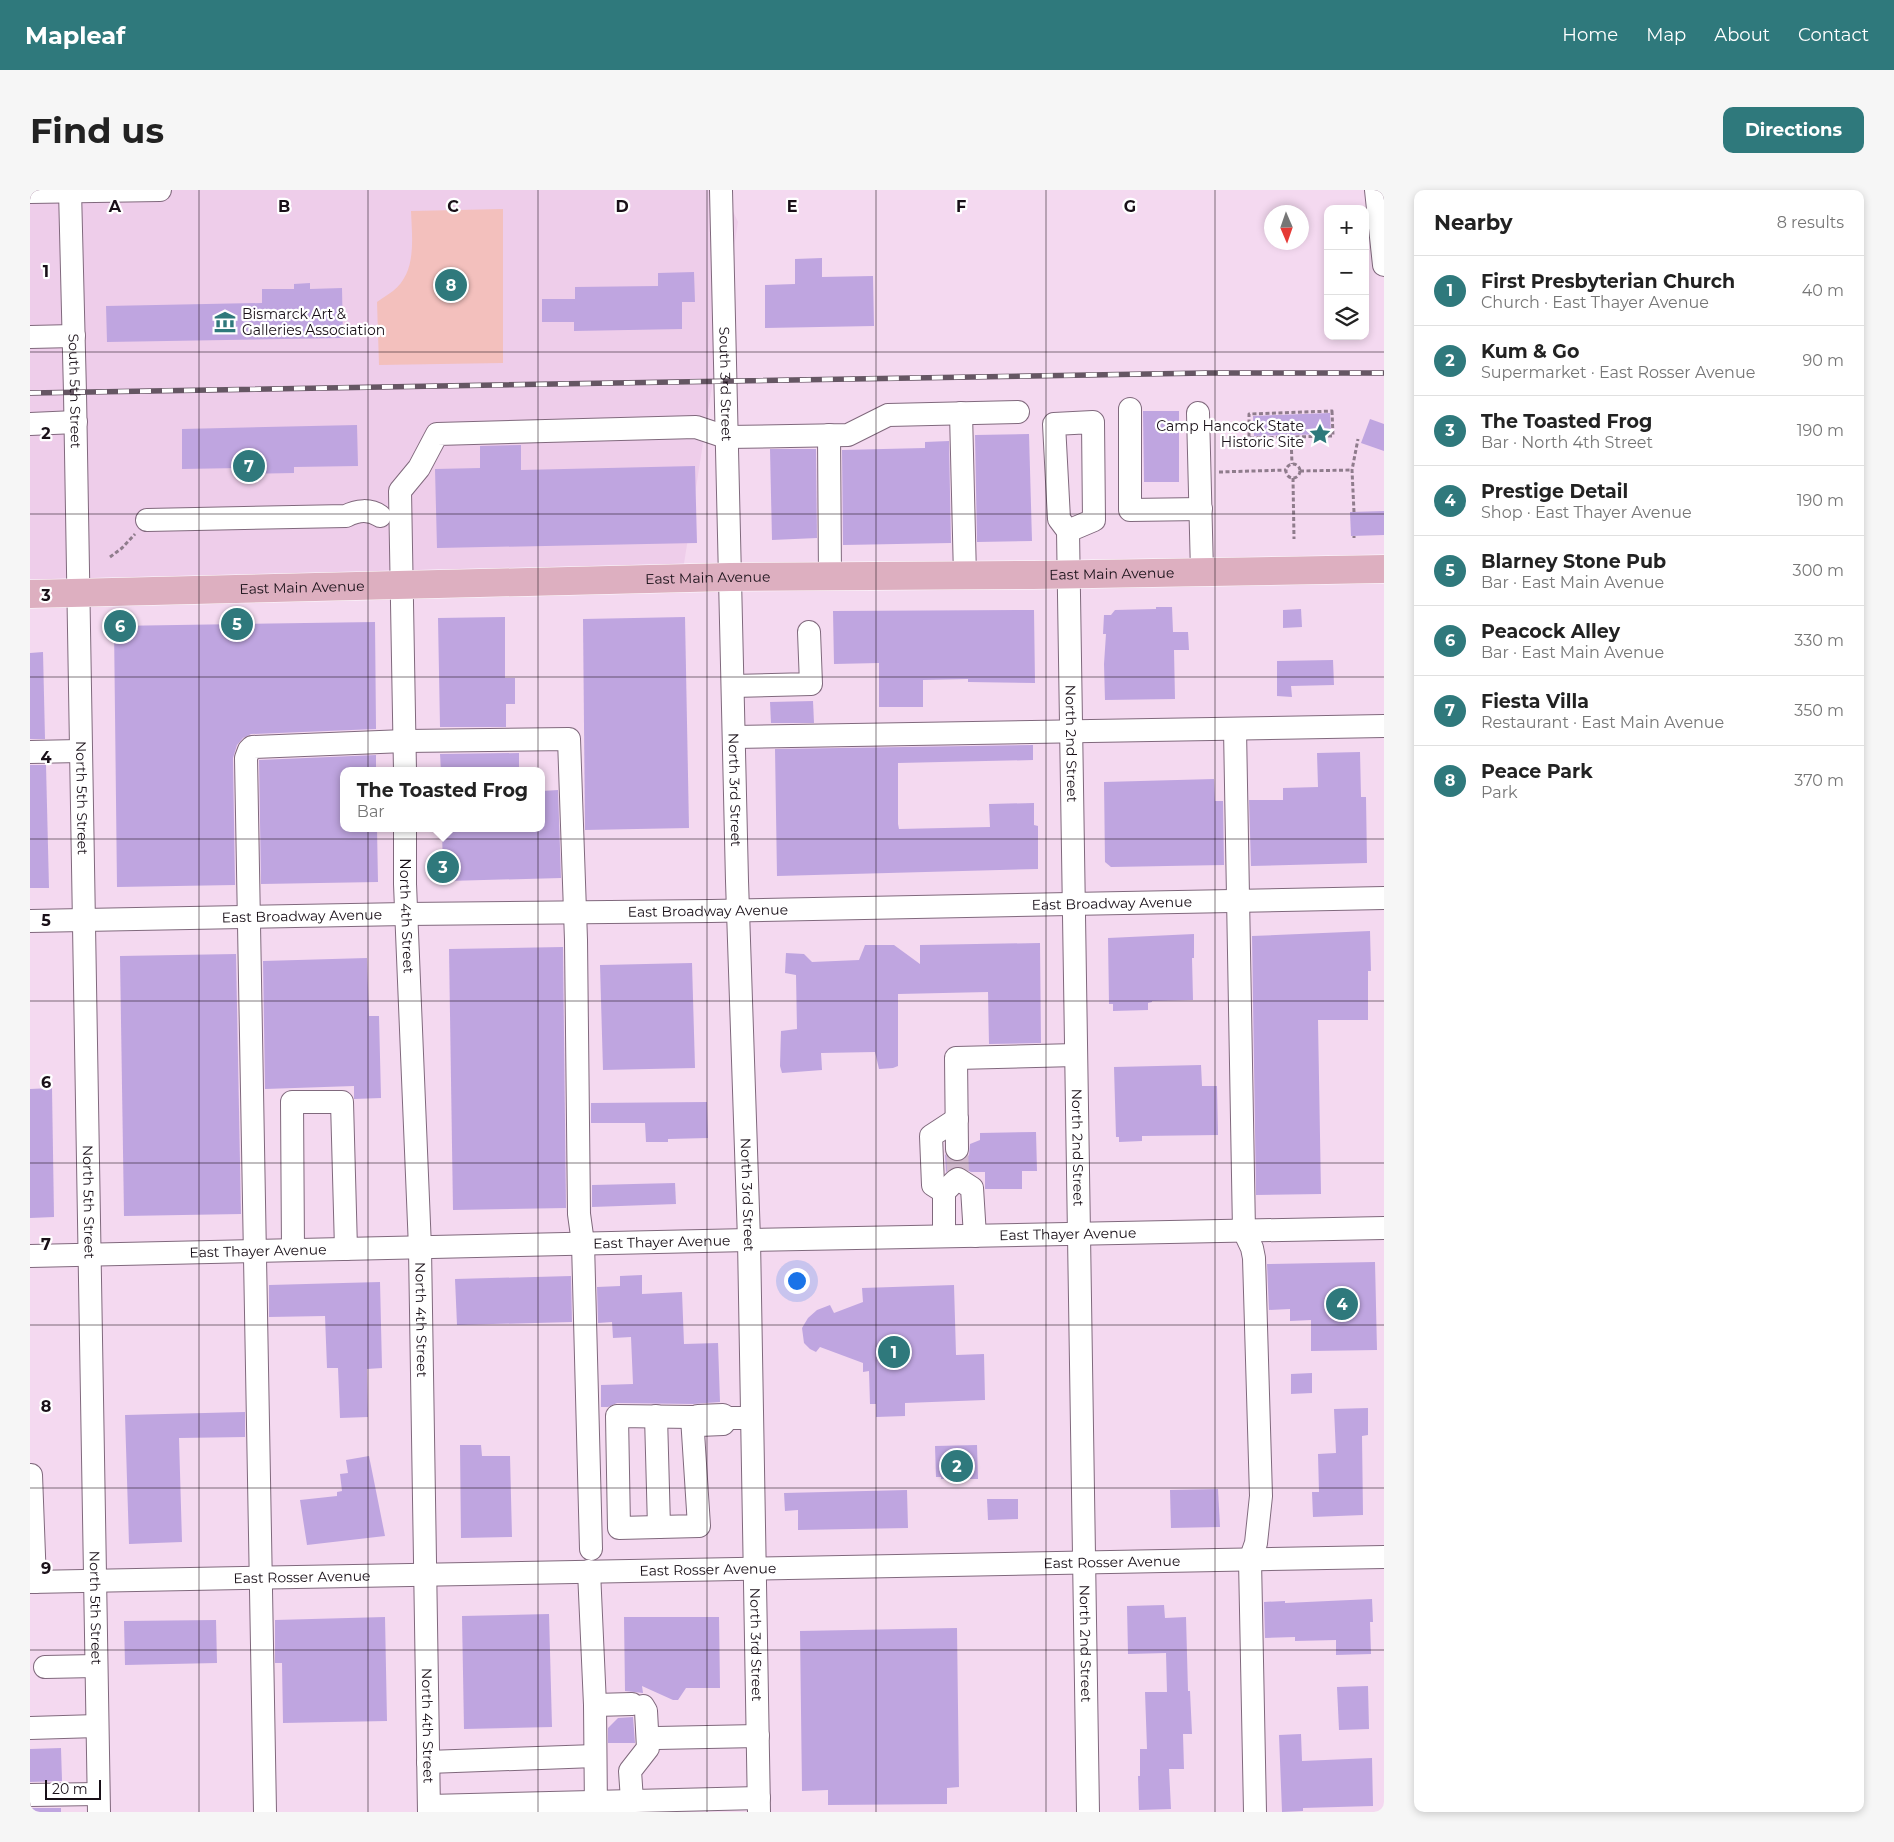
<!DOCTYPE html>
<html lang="en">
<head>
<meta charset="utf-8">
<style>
  body { margin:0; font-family:Montserrat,sans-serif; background:#f6f6f6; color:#222 }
  .controls { position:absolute; right:15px; top:15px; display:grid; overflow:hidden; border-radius:10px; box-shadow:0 2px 8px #0003 }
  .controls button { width:45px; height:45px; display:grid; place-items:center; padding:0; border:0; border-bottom:1px solid #e0e0e0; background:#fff; color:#222; font:25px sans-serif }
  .compass { position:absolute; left:1234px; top:15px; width:45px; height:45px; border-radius:50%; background:#fff; box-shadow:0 2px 8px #0003; rotate:178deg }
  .scale { position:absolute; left:15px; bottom:12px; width:56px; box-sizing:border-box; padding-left:5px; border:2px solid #191018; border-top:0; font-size:14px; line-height:18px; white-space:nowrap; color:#191018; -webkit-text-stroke:4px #fff; paint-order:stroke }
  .you { position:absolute; left:766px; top:1090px; width:18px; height:18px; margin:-12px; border:4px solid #fff; border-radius:50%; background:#1a73e8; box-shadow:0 0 0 8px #1a73e833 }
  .badge { display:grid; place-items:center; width:32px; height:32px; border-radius:50%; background:#2f797c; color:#fff; font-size:16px; font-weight:700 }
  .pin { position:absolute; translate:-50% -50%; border:2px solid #fff; box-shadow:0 1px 5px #0006 }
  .popup { position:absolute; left:310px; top:577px; width:205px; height:65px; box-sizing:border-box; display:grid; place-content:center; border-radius:10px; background:#fff; filter:drop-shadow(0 1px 4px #0005); font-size:16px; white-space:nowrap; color:#767676 }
  .popup b { font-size:19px; color:#222 }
  .popup::after { content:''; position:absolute; left:50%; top:100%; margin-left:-10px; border:10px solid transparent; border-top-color:#fff }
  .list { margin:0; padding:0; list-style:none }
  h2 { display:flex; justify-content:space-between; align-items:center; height:65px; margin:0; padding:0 20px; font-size:21px }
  h2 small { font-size:16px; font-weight:400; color:#767676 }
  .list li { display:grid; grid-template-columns:32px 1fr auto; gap:15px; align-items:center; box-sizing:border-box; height:70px; padding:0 20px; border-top:1px solid #e0e0e0 }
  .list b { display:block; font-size:19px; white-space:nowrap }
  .list p { margin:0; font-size:16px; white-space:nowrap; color:#767676 }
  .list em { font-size:16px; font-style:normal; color:#767676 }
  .icon { flex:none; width:28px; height:28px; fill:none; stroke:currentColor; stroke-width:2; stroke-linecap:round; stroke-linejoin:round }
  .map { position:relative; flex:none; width:1354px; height:1622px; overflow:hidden; border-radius:10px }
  header { display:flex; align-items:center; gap:30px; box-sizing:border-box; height:70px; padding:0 25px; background:#2f797c; color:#fff }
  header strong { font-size:24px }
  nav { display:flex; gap:28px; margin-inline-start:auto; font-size:18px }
  .intro { display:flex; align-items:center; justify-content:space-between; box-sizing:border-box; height:120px; padding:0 30px }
  h1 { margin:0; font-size:35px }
  .button { padding:12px 22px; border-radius:10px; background:#2f797c; color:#fff; font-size:18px; font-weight:700 }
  main { display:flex; gap:30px; padding:0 30px }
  aside { flex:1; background:#fff; border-radius:10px; box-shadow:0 2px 8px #0003 }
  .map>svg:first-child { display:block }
</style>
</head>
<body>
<header>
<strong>Mapleaf</strong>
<nav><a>Home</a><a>Map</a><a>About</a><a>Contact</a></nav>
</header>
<div class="intro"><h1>Find us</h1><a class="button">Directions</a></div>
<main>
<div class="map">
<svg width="1354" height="1622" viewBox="0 0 1354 1622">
  <rect width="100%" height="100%" fill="#f4d9f0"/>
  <polygon fill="#eecdea" points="0,0 693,0 708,32 650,399 0,418"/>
  <path fill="#f3c0bd" d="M 473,19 L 473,173 L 349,175 L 347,112 C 352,108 358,105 363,101 C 387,82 382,49 381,21 Z"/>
  <g fill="#bfa5e0">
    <polygon points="792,68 792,87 843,86 844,136 735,138 735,95 765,94 765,69"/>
    <polygon points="664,82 665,112 652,112 652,139 544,141 544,132 512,132 512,109 545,109 545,97 628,96 628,83"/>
    <polygon points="280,93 280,99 312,98 313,148 77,152 76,116 232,113 232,99 264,99 264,94"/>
    <polygon points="1113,221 1149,221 1149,292 1114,292"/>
    <polygon points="1300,223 1301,244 1224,246 1223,226"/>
    <polygon points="1340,229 1354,234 1354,261 1331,253"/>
    <polygon points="327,235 328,276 264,277 264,283 210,284 209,278 152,279 152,239"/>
    <polygon points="999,244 1002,351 947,352 945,245"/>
    <polygon points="919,251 921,353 813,355 812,260 895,258 895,252"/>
    <polygon points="491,255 491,280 665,276 667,353 407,358 405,279 450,278 450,256"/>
    <polygon points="740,259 786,259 787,348 742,350"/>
    <polygon points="1354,321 1354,345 1321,346 1320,322"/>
    <polygon points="1126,417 1142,417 1143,442 1158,442 1159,460 1144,460 1145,509 1075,510 1074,474 1076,444 1073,444 1074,425 1081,425 1085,420 1126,419"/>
    <polygon points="1271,419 1272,437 1253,438 1253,420"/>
    <polygon points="1004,420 1005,493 938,492 938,489 893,490 893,517 849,517 849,473 804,474 803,421"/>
    <polygon points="475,427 475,488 485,488 485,514 476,514 476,537 410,537 408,428"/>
    <polygon points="655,427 659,638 555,640 553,429"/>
    <polygon points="345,432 346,539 221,544 213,548 207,555 203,568 205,695 87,697 84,436"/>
    <polygon points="13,462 15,549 0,549 0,463"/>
    <polygon points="1303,470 1304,495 1261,496 1262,507 1247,506 1247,471"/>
    <polygon points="783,511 784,533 741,533 740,512"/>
    <polygon points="1003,555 1003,570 868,573 868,634 869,639 960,637 959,614 1004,613 1004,635 1008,636 1008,679 747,686 745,559"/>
    <polygon points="1330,562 1331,607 1336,607 1337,673 1221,676 1219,610 1253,610 1253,598 1288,597 1287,563"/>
    <polygon points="489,563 489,581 411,581 410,564"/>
    <polygon points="346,565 346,581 314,581 314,638 347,638 348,692 231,694 229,570"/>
    <polygon points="0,575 16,575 19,698 0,698"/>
    <polygon points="1184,589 1185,611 1193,611 1194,675 1081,677 1075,672 1074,592"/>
    <polygon points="528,600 531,688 418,691 413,686 412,638 512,638 512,601"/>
    <polygon points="1340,741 1341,781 1338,781 1338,830 1288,830 1291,1004 1226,1005 1222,746"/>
    <polygon points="1164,744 1164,768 1162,768 1163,810 1122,811 1122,812 1118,813 1118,820 1083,821 1083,814 1079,814 1078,748"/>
    <polygon points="1010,753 1011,853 959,854 958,802 868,804 868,876 863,878 849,879 845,862 791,863 792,880 752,883 750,876 751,841 767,839 766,785 755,783 756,763 774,764 782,772 829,770 835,755 864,755 890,774 890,755"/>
    <polygon points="533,757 536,1018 423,1020 419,759"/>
    <polygon points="206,764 211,1024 94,1026 90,766"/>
    <polygon points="337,768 339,826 349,826 351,908 324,909 324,896 235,899 233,771"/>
    <polygon points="662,773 665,878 573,880 570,775"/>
    <polygon points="1171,875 1172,896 1187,896 1188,945 1112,946 1112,951 1089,952 1089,947 1086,947 1084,877"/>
    <polygon points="22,898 24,1027 0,1028 0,899"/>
    <polygon points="677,912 678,948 638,949 638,952 616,952 615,933 561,933 561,913"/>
    <polygon points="1006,942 1007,981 992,981 992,999 955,999 955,982 941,982 928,976 916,982 915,964 921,971 927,972 933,970 939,965 940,954 950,950 950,943"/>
    <polygon points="645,993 646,1014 562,1017 562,995"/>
    <polygon points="1345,1072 1347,1160 1281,1161 1281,1130 1260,1131 1260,1119 1239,1120 1237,1074"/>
    <polygon points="612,1085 612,1104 652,1102 654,1154 688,1153 690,1212 663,1214 587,1213 578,1217 571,1217 571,1195 603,1194 601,1147 583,1148 582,1132 568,1133 567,1097 590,1096 590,1086"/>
    <polygon points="541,1086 542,1132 427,1135 425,1089"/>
    <polygon points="350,1092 352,1178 337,1179 338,1227 310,1228 308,1178 297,1178 295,1126 239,1127 239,1095"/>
    <polygon points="924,1095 926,1165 954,1164 955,1210 875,1213 875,1226 846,1227 846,1214 840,1214 839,1181 833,1182 833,1173 790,1157 786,1162 780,1159 774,1153 772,1138 778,1128 787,1120 800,1115 804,1123 833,1112 832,1098"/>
    <polygon points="1282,1183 1282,1203 1261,1204 1261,1184"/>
    <polygon points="1338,1218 1338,1245 1332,1246 1333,1325 1283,1327 1282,1302 1289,1302 1288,1264 1306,1263 1304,1219"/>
    <polygon points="215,1222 215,1247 149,1248 152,1352 99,1354 95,1225"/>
    <polygon points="430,1255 451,1255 452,1266 480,1266 482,1347 431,1348"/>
    <polygon points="947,1255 948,1289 911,1289 911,1287 906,1287 905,1256"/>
    <polygon points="339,1266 355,1346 277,1355 270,1310 307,1306 307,1302 312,1301 310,1284 318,1283 316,1270"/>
    <polygon points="1188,1299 1190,1337 1141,1338 1140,1300"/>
    <polygon points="877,1300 878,1338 768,1340 768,1320 755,1321 754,1303"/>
    <polygon points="957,1309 988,1309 988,1329 958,1330"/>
    <polygon points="1342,1409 1343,1432 1340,1432 1341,1464 1306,1465 1306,1450 1265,1451 1265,1447 1235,1448 1234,1412 1255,1411 1255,1413"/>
    <polygon points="1134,1415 1135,1428 1156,1427 1158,1501 1160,1501 1162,1544 1153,1544 1154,1579 1139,1579 1141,1619 1109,1620 1108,1586 1110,1586 1110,1559 1117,1559 1115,1502 1137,1502 1136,1463 1098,1464 1097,1416"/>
    <polygon points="519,1424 522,1537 434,1539 432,1426"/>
    <polygon points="355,1427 357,1531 253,1533 252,1473 245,1473 245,1430"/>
    <polygon points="594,1427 689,1427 690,1498 656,1498 648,1510 643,1510 612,1496 613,1503 595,1501"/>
    <polygon points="186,1430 187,1473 95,1475 94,1431"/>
    <polygon points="927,1438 929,1597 917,1598 917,1614 798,1615 798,1600 772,1601 770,1441"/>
    <polygon points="1338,1496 1339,1539 1309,1540 1307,1497"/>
    <polygon points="603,1527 605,1553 578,1553 578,1538 588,1528"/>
    <polygon points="1271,1544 1272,1571 1342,1568 1343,1616 1273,1618 1273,1621 1252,1622 1249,1545"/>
    <polygon points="31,1558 32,1591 0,1592 0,1559"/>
    <rect x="0" y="1618" width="31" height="4"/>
  </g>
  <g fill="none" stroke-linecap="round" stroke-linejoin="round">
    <polyline stroke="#d3bbd0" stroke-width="22" stroke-dasharray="22 11" stroke-linecap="butt" points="927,959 928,982"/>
    <g stroke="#80697d" stroke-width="24">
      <g id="minor">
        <path id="s1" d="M 40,0 L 45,203 L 69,1622"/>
        <path id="s2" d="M 691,0 L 707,691 L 719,1050 L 729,1622"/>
        <polyline points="1346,0 1354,75"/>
        <polyline points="0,2 130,0"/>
        <polyline points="0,147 44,146"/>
        <polyline points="1100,219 1100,320 1171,319"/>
        <polyline points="931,223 935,386"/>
        <polyline points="1168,223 1172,382"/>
        <polyline points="0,234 46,232"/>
        <polyline points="799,245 800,387"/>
        <path d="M 117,330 L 316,326 C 327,320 340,319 350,326"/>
        <path id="s3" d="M 1038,341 L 1064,330 L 1063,232 L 1024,234 L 1029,329 L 1038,341 L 1058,1622"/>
        <polyline points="703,496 781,494 779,442"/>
        <polyline points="1205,539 1214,1041 1222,1058 1224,1068 1231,1306 1226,1353 1220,1370 1225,1622"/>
        <polyline points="704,547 1354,536"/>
        <polyline points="0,562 50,561"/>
        <polyline points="375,581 370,301 389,278 407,244 666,237 696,247 818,245 858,225 988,222"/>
        <path id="s4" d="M 375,638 L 375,694 L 390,1058 L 399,1622"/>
        <path id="s5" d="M 0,731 L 376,724 L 681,721 L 1354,708"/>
        <polyline points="927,959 926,868 1046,865"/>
        <polyline points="928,989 942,998 945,1046"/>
        <polyline points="914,1002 903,995 901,946 927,929"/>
        <polyline points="914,1046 914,1002 925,991"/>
        <polyline points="263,1060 262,912 312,912 316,1059"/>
        <path id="s6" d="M 0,1066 L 719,1050 L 1354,1038"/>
        <polyline points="626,1226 629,1337 669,1336 662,1227"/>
        <polyline points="698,1228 693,1234 669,1235 666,1231 668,1226 693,1225 698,1228 721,1228"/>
        <polyline points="1,1285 5,1392"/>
        <polyline points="629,1337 589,1338 587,1226 662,1227 666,1231"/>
        <polyline points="559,1381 565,1515 566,1622"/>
        <path id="s7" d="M 0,1392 L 1354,1367"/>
        <polyline points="15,1477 66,1476"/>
        <polyline points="565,1515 602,1514"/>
        <polyline points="0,1538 67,1536"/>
        <polyline points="627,1548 728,1546"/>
        <polyline points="398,1572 565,1566"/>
        <polyline points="0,1605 68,1604"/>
        <polyline points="602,1610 600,1581 618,1558 616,1521 613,1516"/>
        <polyline points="399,1616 729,1608"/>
        <polyline points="235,1622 216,568 219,560 222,557 375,551 539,549 546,750 549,1024 553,1053 561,1359"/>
      </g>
    </g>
    <g stroke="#fff" stroke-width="29">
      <g id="major">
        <path id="s8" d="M 0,404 L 700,387 L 1003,385 L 1354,379"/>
      </g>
    </g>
    <g stroke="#8f7c8c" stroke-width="3" stroke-dasharray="4 2.5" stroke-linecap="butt">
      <polygon points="1302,221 1303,246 1219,248 1219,224"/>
      <polyline points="1261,247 1262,274"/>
      <circle cx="1263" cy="281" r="7"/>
      <polyline points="1270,281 1322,280"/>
      <polyline points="1189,282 1256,280"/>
      <polyline points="1263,288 1264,349"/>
      <polyline points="1324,322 1322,280 1328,249"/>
      <polyline points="1324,346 1324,348"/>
      <polyline points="80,367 92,358 105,344"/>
    </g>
    <use href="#minor" stroke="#fff" stroke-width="22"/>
    <use href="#major" stroke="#ddafc0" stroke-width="28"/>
    <g stroke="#655663" stroke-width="5.5">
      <polyline id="rail" points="0,203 1176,183 1354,183"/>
    </g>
    <use href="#rail" stroke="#fff" stroke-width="4" stroke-dasharray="11" stroke-linecap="butt"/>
  </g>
  <path fill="none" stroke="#191018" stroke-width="1" stroke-opacity="0.55" d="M 169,0 L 169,1622M 338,0 L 338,1622M 508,0 L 508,1622M 677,0 L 677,1622M 846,0 L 846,1622M 1016,0 L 1016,1622M 1185,0 L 1185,1622M 0,162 L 1354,162M 0,324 L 1354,324M 0,487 L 1354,487M 0,649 L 1354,649M 0,811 L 1354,811M 0,973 L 1354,973M 0,1135 L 1354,1135M 0,1298 L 1354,1298M 0,1460 L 1354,1460"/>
  <defs>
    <g id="museum-bare" transform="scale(1.725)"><path d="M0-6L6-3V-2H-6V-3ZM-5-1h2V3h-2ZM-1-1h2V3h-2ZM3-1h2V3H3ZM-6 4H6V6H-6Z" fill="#2f797c" stroke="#fff" stroke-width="2.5" paint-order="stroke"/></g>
    <g id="sight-bare" transform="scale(1.725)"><path d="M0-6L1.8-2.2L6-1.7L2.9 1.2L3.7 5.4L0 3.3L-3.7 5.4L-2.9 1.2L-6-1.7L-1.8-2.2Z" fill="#2f797c" stroke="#fff" stroke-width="2.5" paint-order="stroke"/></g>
  </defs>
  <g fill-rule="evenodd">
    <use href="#museum-bare" x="195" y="132"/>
    <use href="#sight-bare" x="1290" y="244"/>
  </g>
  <g text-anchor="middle" stroke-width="4.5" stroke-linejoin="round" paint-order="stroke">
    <g font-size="14" fill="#191018" stroke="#fff" text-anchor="start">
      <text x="212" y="129">Bismarck Art &amp;<tspan x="212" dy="16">Galleries Association</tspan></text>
      <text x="1274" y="241" text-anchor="end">Camp Hancock State<tspan x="1274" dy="16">Historic Site</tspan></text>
    </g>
    <g font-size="14" fill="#191018" stroke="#fff">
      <text dy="5" stroke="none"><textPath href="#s2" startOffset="194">South 3rd Street</textPath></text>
      <text dy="5" stroke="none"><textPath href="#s1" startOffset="201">South 5th Street</textPath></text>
      <text dy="5" stroke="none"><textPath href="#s8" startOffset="1082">East Main Avenue</textPath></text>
      <text dy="5" stroke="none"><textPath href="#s8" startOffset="678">East Main Avenue</textPath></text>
      <text dy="5" stroke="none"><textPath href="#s8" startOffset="272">East Main Avenue</textPath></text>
      <text dy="5" stroke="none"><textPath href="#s3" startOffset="488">North 2nd Street</textPath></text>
      <text dy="5" stroke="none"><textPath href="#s2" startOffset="600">North 3rd Street</textPath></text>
      <text dy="5" stroke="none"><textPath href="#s1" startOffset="608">North 5th Street</textPath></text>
      <text dy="5" stroke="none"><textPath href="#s5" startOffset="1082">East Broadway Avenue</textPath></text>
      <text dy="5" stroke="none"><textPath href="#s5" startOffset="678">East Broadway Avenue</textPath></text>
      <text dy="5" stroke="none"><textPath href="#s4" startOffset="88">North 4th Street</textPath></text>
      <text dy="5" stroke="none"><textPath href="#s5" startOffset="272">East Broadway Avenue</textPath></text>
      <text dy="5" stroke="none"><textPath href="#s3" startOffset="892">North 2nd Street</textPath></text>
      <text dy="5" stroke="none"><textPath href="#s2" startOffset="1005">North 3rd Street</textPath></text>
      <text dy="5" stroke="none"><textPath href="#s1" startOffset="1012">North 5th Street</textPath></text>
      <text dy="5" stroke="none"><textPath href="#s6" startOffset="1038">East Thayer Avenue</textPath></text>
      <text dy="5" stroke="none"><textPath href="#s6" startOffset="632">East Thayer Avenue</textPath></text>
      <text dy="5" stroke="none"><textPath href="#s6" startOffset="228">East Thayer Avenue</textPath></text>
      <text dy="5" stroke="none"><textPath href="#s4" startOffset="492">North 4th Street</textPath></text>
      <text dy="5" stroke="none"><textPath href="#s7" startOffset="1082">East Rosser Avenue</textPath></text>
      <text dy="5" stroke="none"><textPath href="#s7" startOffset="678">East Rosser Avenue</textPath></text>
      <text dy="5" stroke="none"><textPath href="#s7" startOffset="272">East Rosser Avenue</textPath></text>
      <text dy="5" stroke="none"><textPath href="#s1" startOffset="1418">North 5th Street</textPath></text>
      <text dy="5" stroke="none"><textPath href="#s3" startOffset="1388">North 2nd Street</textPath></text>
      <text dy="5" stroke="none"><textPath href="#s2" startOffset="1455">North 3rd Street</textPath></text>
      <text dy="5" stroke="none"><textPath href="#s4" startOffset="898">North 4th Street</textPath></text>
    </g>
  </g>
  <g font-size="16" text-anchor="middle" font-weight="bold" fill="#191018" stroke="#fff" stroke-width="4.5" stroke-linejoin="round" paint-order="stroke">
    <text x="85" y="22">A</text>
    <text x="254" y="22">B</text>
    <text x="423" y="22">C</text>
    <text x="592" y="22">D</text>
    <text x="762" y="22">E</text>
    <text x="931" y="22">F</text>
    <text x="1100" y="22">G</text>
    <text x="16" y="87">1</text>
    <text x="16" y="249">2</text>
    <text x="16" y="411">3</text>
    <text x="16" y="573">4</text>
    <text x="16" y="736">5</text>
    <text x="16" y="898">6</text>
    <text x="16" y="1060">7</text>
    <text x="16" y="1222">8</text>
    <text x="16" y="1384">9</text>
  </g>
</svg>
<div class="controls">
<button>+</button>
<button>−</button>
<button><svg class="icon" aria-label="layers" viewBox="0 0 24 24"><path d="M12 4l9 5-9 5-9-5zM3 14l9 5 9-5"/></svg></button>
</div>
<svg class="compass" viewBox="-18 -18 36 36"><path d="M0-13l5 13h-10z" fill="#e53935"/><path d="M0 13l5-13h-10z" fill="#767676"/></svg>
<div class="scale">20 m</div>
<div class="you"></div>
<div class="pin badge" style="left:864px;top:1162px">1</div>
<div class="pin badge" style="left:927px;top:1276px">2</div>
<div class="pin badge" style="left:413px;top:677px">3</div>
<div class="popup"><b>The Toasted Frog</b>Bar</div>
<div class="pin badge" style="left:1312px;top:1114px">4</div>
<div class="pin badge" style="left:207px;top:434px">5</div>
<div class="pin badge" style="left:90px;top:436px">6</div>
<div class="pin badge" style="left:219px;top:276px">7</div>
<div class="pin badge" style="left:421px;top:95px">8</div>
</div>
<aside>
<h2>Nearby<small>8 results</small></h2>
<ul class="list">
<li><span class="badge">1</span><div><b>First Presbyterian Church</b><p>Church · East Thayer Avenue</p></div><em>40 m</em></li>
<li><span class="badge">2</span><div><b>Kum &amp; Go</b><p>Supermarket · East Rosser Avenue</p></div><em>90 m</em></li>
<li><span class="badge">3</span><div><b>The Toasted Frog</b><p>Bar · North 4th Street</p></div><em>190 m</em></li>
<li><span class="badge">4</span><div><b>Prestige Detail</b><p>Shop · East Thayer Avenue</p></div><em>190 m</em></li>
<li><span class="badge">5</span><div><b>Blarney Stone Pub</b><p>Bar · East Main Avenue</p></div><em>300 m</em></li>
<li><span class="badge">6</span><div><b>Peacock Alley</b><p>Bar · East Main Avenue</p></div><em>330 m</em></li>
<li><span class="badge">7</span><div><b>Fiesta Villa</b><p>Restaurant · East Main Avenue</p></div><em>350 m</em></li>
<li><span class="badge">8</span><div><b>Peace Park</b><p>Park</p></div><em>370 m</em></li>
</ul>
</aside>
</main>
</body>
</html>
